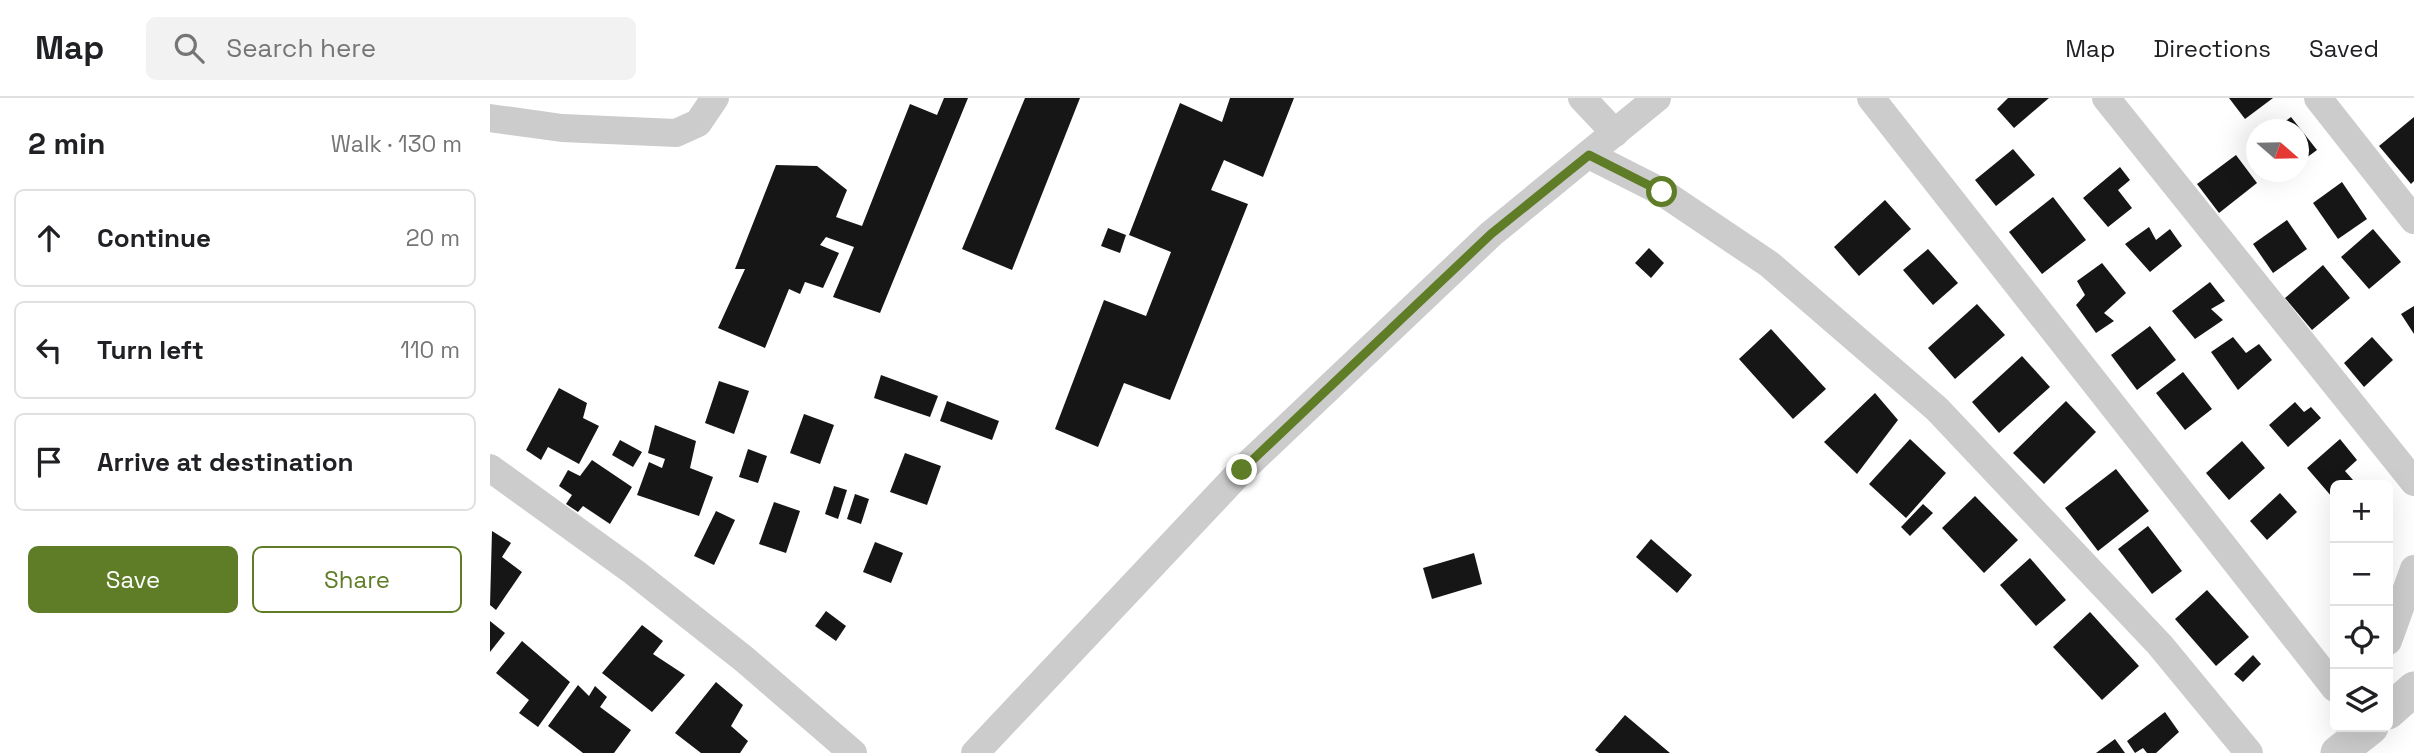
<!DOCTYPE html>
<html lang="en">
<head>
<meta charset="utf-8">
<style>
  body { margin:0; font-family:"Space Grotesk",sans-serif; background:#f2f2f2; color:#202124 }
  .controls { position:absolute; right:21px; bottom:21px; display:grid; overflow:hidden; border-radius:10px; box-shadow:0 7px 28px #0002 }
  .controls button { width:63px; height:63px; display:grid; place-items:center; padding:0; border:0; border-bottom:2px solid #e0e0e0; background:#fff; color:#202124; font:35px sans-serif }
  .compass { position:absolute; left:1756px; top:21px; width:63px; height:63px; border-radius:50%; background:#fff; box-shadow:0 7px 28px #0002; rotate:110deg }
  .stop { position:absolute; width:21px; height:21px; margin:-16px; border:5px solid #5f7d27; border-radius:50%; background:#fff }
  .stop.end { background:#5f7d27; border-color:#fff; box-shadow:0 2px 7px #0008 }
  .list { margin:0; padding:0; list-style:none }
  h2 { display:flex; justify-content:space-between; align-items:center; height:91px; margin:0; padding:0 28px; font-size:30px }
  h2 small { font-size:23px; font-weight:400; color:#757577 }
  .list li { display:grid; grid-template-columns:46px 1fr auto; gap:21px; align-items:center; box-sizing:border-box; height:98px; margin:0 14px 14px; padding:0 14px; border:2px solid #e0e0e0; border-radius:10px }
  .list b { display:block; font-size:26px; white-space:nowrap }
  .list em { font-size:23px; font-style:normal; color:#757577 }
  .actions { display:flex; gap:14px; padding:21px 28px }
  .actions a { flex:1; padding:16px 0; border:2px solid #5f7d27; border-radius:10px; text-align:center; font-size:24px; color:#5f7d27 }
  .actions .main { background:#5f7d27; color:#fff }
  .icon { flex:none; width:38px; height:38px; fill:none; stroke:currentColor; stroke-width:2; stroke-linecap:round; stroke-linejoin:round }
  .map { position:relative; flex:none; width:1924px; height:655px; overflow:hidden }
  header { display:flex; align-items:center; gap:42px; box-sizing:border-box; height:98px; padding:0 35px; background:#fff; border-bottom:2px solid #e0e0e0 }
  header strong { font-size:33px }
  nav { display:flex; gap:38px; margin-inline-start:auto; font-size:24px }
  .search { width:490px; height:63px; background:#f2f2f2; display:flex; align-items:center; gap:18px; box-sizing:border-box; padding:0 24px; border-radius:10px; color:#757577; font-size:26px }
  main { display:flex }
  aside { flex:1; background:#fff }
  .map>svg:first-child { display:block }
</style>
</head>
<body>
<header>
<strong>Map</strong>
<div class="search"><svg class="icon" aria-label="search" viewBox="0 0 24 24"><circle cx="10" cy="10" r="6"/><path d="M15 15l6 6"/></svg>Search here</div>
<nav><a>Map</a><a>Directions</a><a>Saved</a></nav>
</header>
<main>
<aside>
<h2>2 min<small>Walk · 130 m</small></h2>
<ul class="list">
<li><svg class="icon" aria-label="ahead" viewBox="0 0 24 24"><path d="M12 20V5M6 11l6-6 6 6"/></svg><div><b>Continue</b></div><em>20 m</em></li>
<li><svg class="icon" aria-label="left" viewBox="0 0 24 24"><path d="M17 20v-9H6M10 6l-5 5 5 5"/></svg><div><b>Turn left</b></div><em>110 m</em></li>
<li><svg class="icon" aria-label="arrive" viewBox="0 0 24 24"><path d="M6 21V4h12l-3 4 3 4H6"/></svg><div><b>Arrive at destination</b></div></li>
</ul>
<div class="actions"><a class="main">Save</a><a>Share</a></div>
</aside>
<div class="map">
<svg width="1924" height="655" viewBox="0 0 1924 655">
  <rect width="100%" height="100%" fill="#fff"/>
  <g fill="#161616">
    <polygon points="454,0 478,0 390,215 343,199 364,149 336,139 330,147 349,155 333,190 315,184 310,196 299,191 275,250 228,230 255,171 245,171 286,67 327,68 357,92 346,119 372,128 420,6 447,17"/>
    <polygon points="535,0 590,0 522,172 472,151"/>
    <polygon points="740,0 804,0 773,79 734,62 721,92 758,106 680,302 634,285 608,349 565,331 614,202 656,218 681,154 639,137 690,5 732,24"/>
    <polygon points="1518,0 1559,0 1524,30 1507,11"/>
    <polygon points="1739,0 1783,0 1755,21"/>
    <polygon points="1801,19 1827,52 1808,66 1808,32 1784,32"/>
    <polygon points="1924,19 1924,83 1921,86 1889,48"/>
    <polygon points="1523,51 1545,77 1506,108 1485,82"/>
    <polygon points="1746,57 1767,85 1729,115 1707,86"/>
    <polygon points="1630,69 1640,82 1628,92 1642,110 1618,129 1593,100"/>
    <polygon points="1852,84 1877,121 1848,141 1823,105"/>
    <polygon points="1563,99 1596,142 1552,176 1519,134"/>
    <polygon points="1395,102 1421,131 1369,178 1344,149"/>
    <polygon points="1797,122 1817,151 1783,175 1763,146"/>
    <polygon points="1659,129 1666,142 1680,131 1692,148 1660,174 1635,146"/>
    <polygon points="618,130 636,137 630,155 611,148"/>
    <polygon points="1883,131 1911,164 1879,191 1851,159"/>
    <polygon points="1159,150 1174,165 1161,180 1145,165"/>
    <polygon points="1438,151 1468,185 1443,207 1413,172"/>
    <polygon points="1612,165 1636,195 1614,215 1624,223 1606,235 1586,207 1595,197 1587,183"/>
    <polygon points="1833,167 1860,200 1822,232 1795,200"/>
    <polygon points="1720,184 1735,203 1721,211 1733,222 1705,241 1682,213"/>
    <polygon points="1487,206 1515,237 1465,281 1438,250"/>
    <polygon points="1924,208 1924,236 1911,216"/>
    <polygon points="1660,228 1686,262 1647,292 1621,257"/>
    <polygon points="1281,231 1336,291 1303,321 1249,261"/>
    <polygon points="1743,239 1756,255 1769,246 1782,262 1748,292 1721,254"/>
    <polygon points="1882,239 1903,262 1874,289 1854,265"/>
    <polygon points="1532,258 1560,289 1509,335 1482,304"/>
    <polygon points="1693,274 1722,311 1695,332 1666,295"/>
    <polygon points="391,277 448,298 440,319 384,300"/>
    <polygon points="229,283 259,293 244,336 215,325"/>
    <polygon points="69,290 97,305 93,320 109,328 89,366 58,349 51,362 36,352"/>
    <polygon points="1385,295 1408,322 1367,376 1334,344"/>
    <polygon points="457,303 509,323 502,342 450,323"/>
    <polygon points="1576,303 1606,334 1554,386 1523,355"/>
    <polygon points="1805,304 1814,314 1821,309 1831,320 1798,349 1779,327"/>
    <polygon points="314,316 344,327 330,366 300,355"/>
    <polygon points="165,327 206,343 200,370 223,379 209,418 147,397 159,364 172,370 175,361 158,355"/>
    <polygon points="1420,341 1456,375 1416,420 1379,386"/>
    <polygon points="1850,341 1867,362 1855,373 1863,382 1856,387 1845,387 1845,397 1842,399 1817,370"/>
    <polygon points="130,342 152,354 143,369 122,357"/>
    <polygon points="1752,343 1775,370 1739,402 1716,375"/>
    <polygon points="258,351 277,358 268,385 249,379"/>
    <polygon points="415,355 451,368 437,407 400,394"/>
    <polygon points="102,362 142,389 120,426 93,408 88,414 76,406 82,397 69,388 78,372 90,378"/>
    <polygon points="1626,371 1659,413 1608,453 1575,410"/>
    <polygon points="344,388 357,392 348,421 335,416"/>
    <polygon points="1790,395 1807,414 1777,442 1760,423"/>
    <polygon points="365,396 379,401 371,426 357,421"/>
    <polygon points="1485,398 1528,442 1494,475 1452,430"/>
    <polygon points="284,404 310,413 296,455 269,446"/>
    <polygon points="1433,406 1443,415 1420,438 1411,429"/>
    <polygon points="226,413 245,422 224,467 204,458"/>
    <polygon points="1658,428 1692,473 1662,496 1628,451"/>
    <polygon points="2,433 21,445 12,459 32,474 6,512 0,507"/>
    <polygon points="1161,441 1202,477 1187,495 1146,459"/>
    <polygon points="385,444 413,455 401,485 373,474"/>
    <polygon points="984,455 992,486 942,501 933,470"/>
    <polygon points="1540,460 1576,502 1546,528 1510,487"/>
    <polygon points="1717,492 1759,539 1726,568 1685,521"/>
    <polygon points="336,513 356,528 346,543 325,528"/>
    <polygon points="1600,514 1649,568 1612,602 1563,549"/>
    <polygon points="0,523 15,535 0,554"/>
    <polygon points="152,527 173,543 163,556 195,577 162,614 112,575"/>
    <polygon points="32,543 80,584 48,629 29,615 39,602 6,575"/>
    <polygon points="1763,557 1771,566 1753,584 1744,576"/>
    <polygon points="226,584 253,607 241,628 258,643 250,655 211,655 185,635"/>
    <polygon points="88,587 99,598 105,588 117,599 110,609 141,632 124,655 93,655 58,628"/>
    <polygon points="1675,614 1689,634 1666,655 1657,655 1653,650 1645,655 1637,643"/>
    <polygon points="1135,617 1180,655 1109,655 1105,652"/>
    <polygon points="1625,641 1635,655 1606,655"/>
  </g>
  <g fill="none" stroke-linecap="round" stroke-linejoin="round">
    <g stroke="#ccc" stroke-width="28">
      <polyline points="1092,0 1125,35"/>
      <polyline points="1381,0 1845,590"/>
      <polyline points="1616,0 1924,384"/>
      <polyline points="1828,0 1924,122"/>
      <polyline points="0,20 72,30 186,35 208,25 225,0"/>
      <polyline points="1099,57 1172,94 1279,166 1447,311 1670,547 1759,655"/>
      <polyline points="0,370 144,474 254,561 363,655"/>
      <polyline points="1898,543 1924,471"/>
      <polyline points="485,655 752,372 1001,136 1167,0"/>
    </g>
    <g stroke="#ccc" stroke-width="35">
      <polyline points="1898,614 1924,591"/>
      <polyline points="1848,655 1881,629"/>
    </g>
  </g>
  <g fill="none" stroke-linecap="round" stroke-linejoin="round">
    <polyline stroke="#5f7d27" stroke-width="9" points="752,372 1001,136 1099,57 1172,94"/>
  </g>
</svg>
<div class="controls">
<button>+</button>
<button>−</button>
<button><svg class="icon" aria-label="locate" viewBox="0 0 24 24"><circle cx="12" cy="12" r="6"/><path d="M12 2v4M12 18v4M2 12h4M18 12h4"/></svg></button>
<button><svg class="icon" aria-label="layers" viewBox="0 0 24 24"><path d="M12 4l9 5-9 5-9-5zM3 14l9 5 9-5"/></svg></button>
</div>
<svg class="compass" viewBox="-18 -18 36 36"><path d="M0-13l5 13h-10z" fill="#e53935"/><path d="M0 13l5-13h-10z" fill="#757577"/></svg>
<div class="stop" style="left:1172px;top:94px"></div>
<div class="stop end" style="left:752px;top:372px"></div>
</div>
</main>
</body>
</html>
